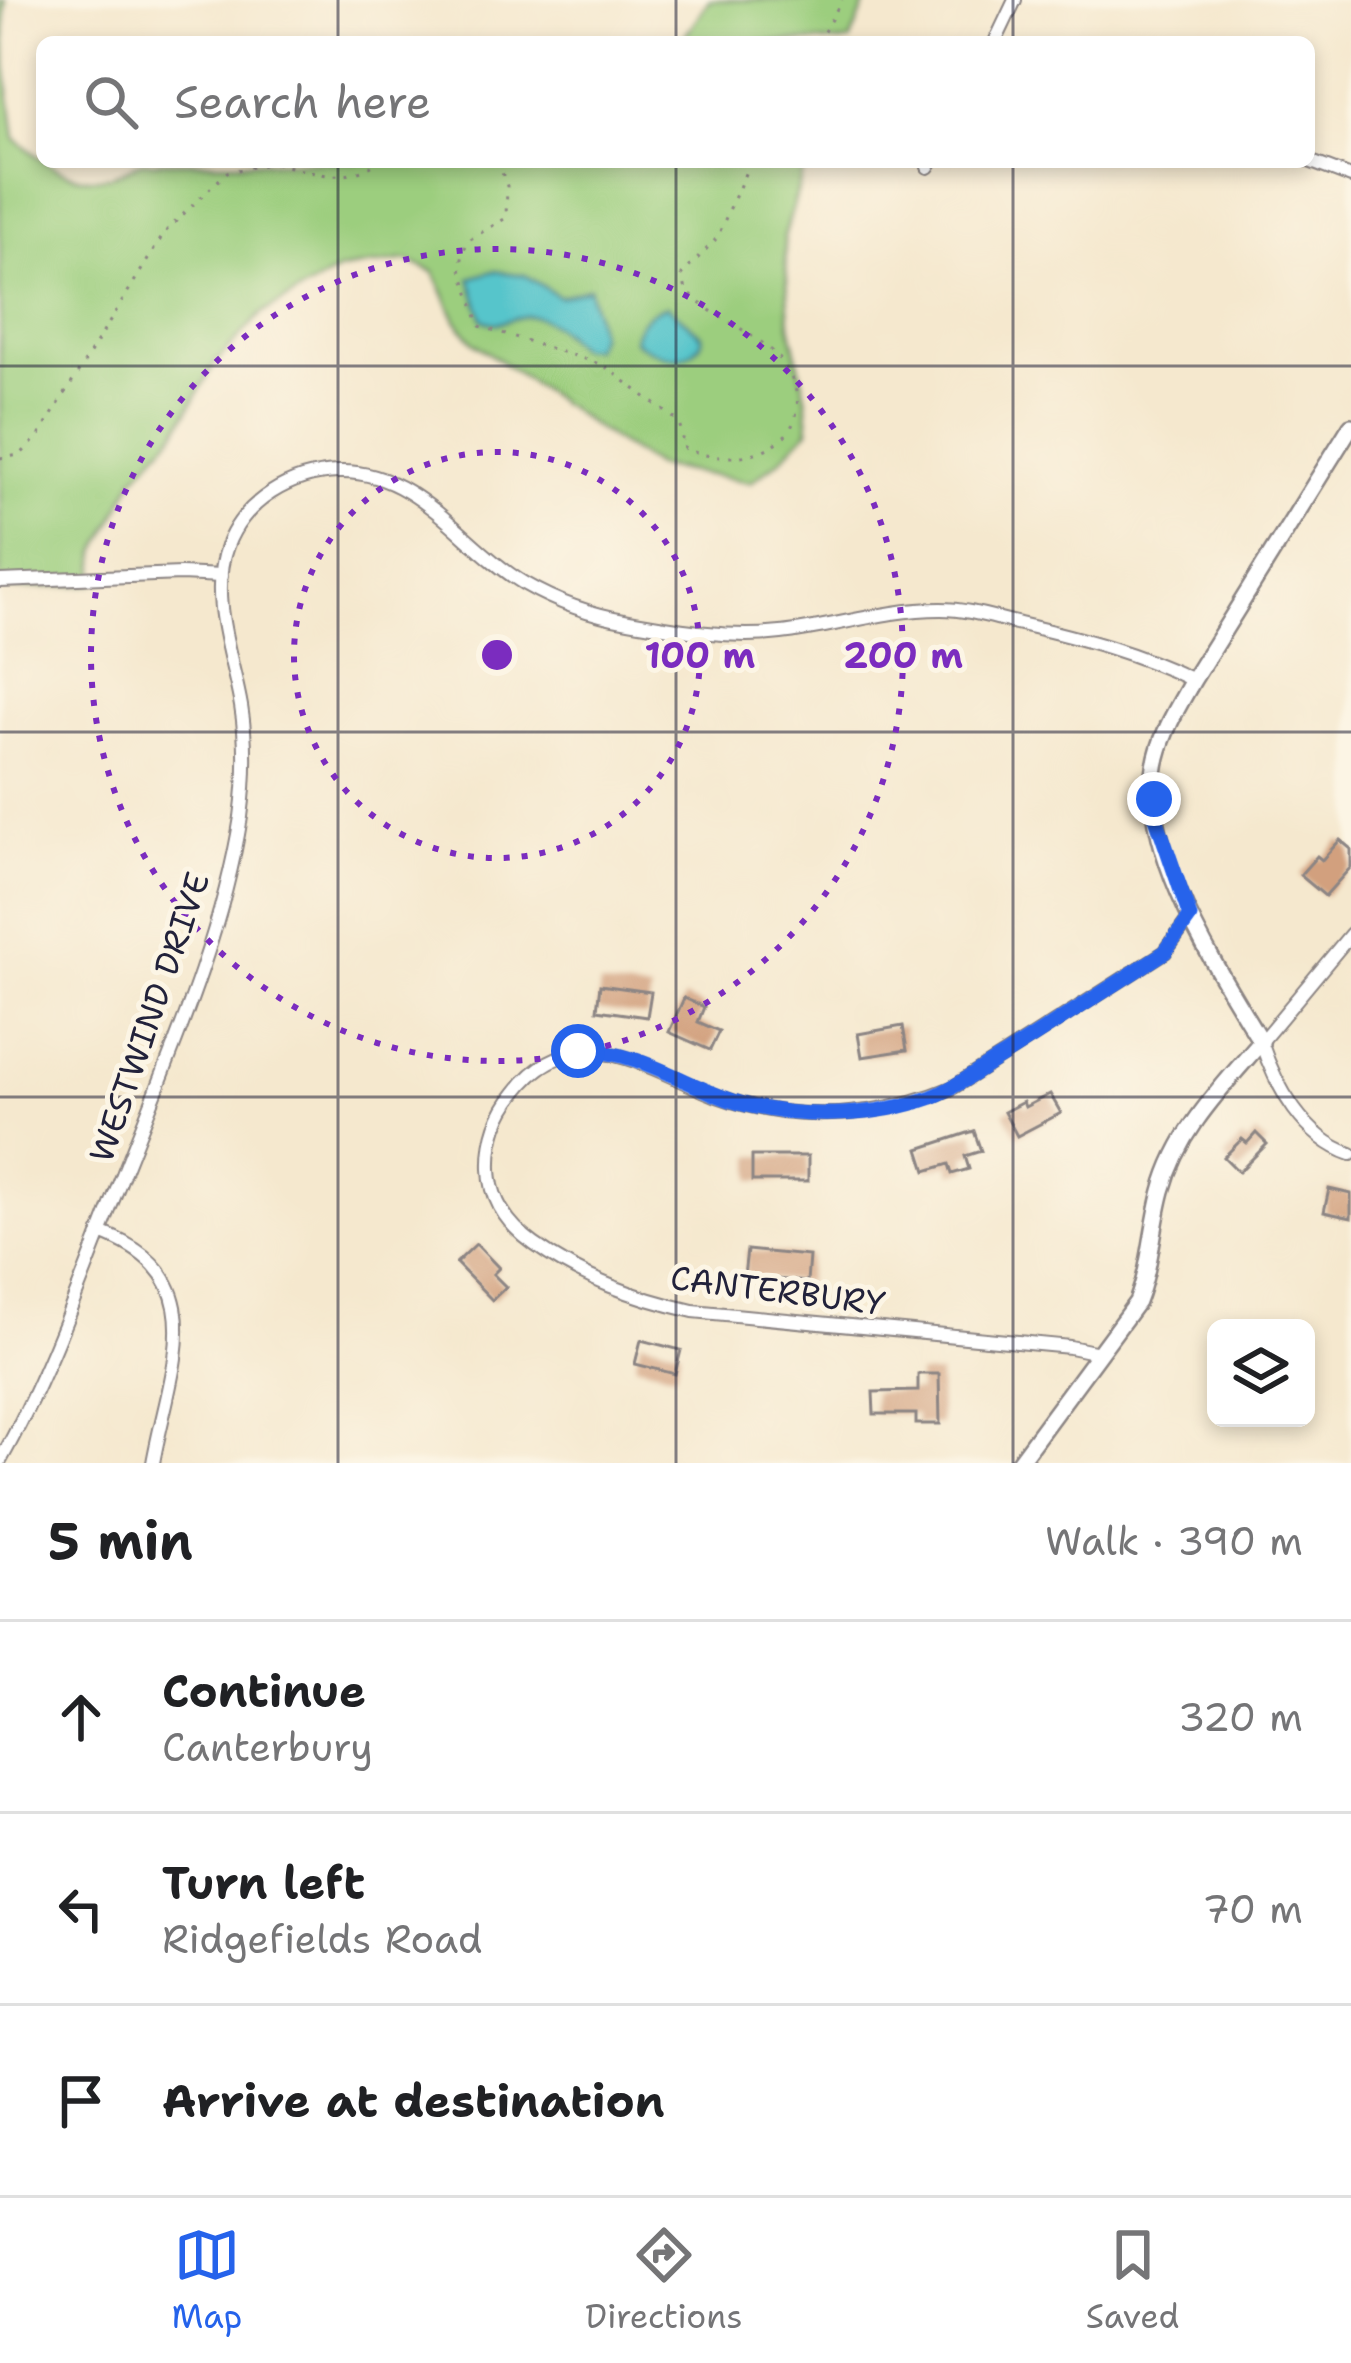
<!DOCTYPE html>
<html lang="en">
<head>
<meta charset="utf-8">
<style>
  body { margin:0; font-family:"Shantell Sans",sans-serif; background:#f2f2f2; color:#202124 }
  .controls { position:absolute; right:36px; bottom:36px; display:grid; overflow:hidden; border-radius:18px; box-shadow:0 6px 18px #0003 }
  .controls button { width:108px; height:108px; display:grid; place-items:center; padding:0; border:0; border-bottom:3px solid #e0e0e0; background:#fff; color:#202124; font:60px sans-serif }
  .stop { position:absolute; width:36px; height:36px; margin:-27px; border:9px solid #2563eb; border-radius:50%; background:#fff }
  .stop.end { background:#2563eb; border-color:#fff; box-shadow:0 3px 12px #0008 }
  .list { margin:0; padding:0; list-style:none }
  h2 { display:flex; justify-content:space-between; align-items:center; height:156px; margin:0; padding:0 48px; font-size:51px }
  h2 small { font-size:39px; font-weight:400; color:#757577 }
  .list li { display:grid; grid-template-columns:78px 1fr auto; gap:36px; align-items:center; box-sizing:border-box; height:192px; padding:0 48px; border-top:3px solid #e0e0e0 }
  .list b { display:block; font-size:45px; white-space:nowrap }
  .list p { margin:0; font-size:39px; white-space:nowrap; color:#757577 }
  .list em { font-size:39px; font-style:normal; color:#757577 }
  .icon { flex:none; width:66px; height:66px; fill:none; stroke:currentColor; stroke-width:2; stroke-linecap:round; stroke-linejoin:round }
  .map { position:relative; flex:none; width:1351px; height:1463px; overflow:hidden }
  .search { position:absolute; background:#fff; box-shadow:0 6px 18px #0003; left:36px; right:36px; top:36px; height:132px; display:flex; align-items:center; gap:30px; box-sizing:border-box; padding:0 42px; border-radius:18px; color:#757577; font-size:45px }
  .sheet { height:732px; background:#fff }
  nav { display:flex; justify-content:space-around; align-items:center; box-sizing:border-box; height:168px; border-top:3px solid #e0e0e0; background:#fff; font-size:33px; color:#757577 }
  nav a { display:grid; justify-items:center; gap:6px }
  nav .on { color:#2563eb }
  .map>svg:first-child { display:block }
</style>
</head>
<body>
<div class="map">
<svg width="1351" height="1463" viewBox="0 0 1351 1463">
  <rect width="100%" height="100%" fill="#fcf5e5"/>
  <filter id="ink" filterUnits="userSpaceOnUse"><feTurbulence type="fractalNoise" baseFrequency=".00833" numOctaves="2"/><feDisplacementMap in="SourceGraphic" scale="24" xChannelSelector="R" yChannelSelector="G"/><feConvolveMatrix kernelMatrix="1 2 1 2 8 2 1 2 1" color-interpolation-filters="sRGB"/></filter>
  <filter id="wash" filterUnits="userSpaceOnUse"><feTurbulence type="fractalNoise" baseFrequency=".004" numOctaves="4" result="noise"/><feDisplacementMap in="SourceGraphic" scale="48" xChannelSelector="R" yChannelSelector="G"/><feGaussianBlur stdDeviation="2.7" result="paint"/><feColorMatrix in="noise" values="0 0 0 0 0 0 0 0 0 0 0 0 0 0 0 0 0 1.4 0 .05"/><feComposite in="paint" operator="in"/></filter>
  <g filter="url(#wash)">
    <rect width="100%" height="100%" fill="#f5e8ce"/>
    <g fill="#9cce7e" stroke="#5f785c" stroke-width="3">
      <path d="M 0,0 L 5,0 L 6,64 L 15,138 C 56,173 90,195 140,162 L 806,162 L 784,237 L 790,325 L 806,397 L 809,429 L 780,460 L 751,482 L 656,466 L 612,439 L 473,342 L 456,320 L 434,272 L 406,260 L 340,270 L 261,314 L 215,363 L 177,430 L 135,477 L 97,552 L 94,584 L 0,590 Z"/>
      <polygon points="709,0 867,0 850,42 681,42"/>
    </g>
    <g fill="#57c5cb" stroke="#3c7483" stroke-width="3">
      <path d="M 494,271 L 525,275 L 559,297 L 589,288 L 599,334 L 593,348 L 578,347 C 563,336 550,317 530,316 C 511,315 504,329 483,320 L 470,278 Z"/>
      <path d="M 667,306 L 702,335 L 702,341 C 685,369 658,355 634,341 C 636,323 650,310 667,306 Z"/>
    </g>
    <g id="blocks">
      <g fill="#d2a07e">
        <polygon points="1340,840 1351,849 1351,867 1325,896 1300,875 1317,856 1322,860"/>
        <polygon points="600,985 651,992 647,1017 597,1010"/>
        <polygon points="684,998 704,1007 698,1022 719,1031 710,1050 669,1032"/>
        <polygon points="903,1026 907,1050 862,1057 858,1034"/>
        <polygon points="1050,1094 1061,1113 1017,1136 1004,1112 1023,1102 1025,1107"/>
        <polygon points="974,1131 981,1151 965,1156 969,1169 952,1174 949,1164 926,1171 919,1149"/>
        <polygon points="1256,1133 1267,1144 1239,1172 1224,1157 1242,1139 1247,1143"/>
        <rect x="752" y="1156" width="56" height="25"/>
        <polygon points="1329,1189 1351,1194 1351,1218 1324,1212"/>
        <polygon points="476,1244 499,1268 493,1274 506,1287 492,1300 456,1263"/>
        <polygon points="747,1250 809,1256 807,1282 744,1276"/>
        <polygon points="641,1340 681,1350 675,1374 635,1364"/>
        <polygon points="918,1374 939,1374 940,1424 916,1424 916,1414 874,1414 873,1392 918,1391"/>
      </g>
    </g>
  </g>
  <g filter="url(#ink)">
    <use href="#blocks" fill-opacity="0" stroke="#8c8584" stroke-width="3"/>
    <g fill="none" stroke-linecap="round" stroke-linejoin="round">
      <g stroke="#8c8584" stroke-width="16">
        <g id="minor">
          <polyline points="995,42 1015,0"/>
          <polyline points="1309,161 1351,177"/>
          <polyline points="928,167 931,162"/>
          <polyline points="0,581 181,574 221,576"/>
          <path d="M 1351,934 L 1261,1042 C 1276,1087 1304,1138 1351,1154"/>
          <path d="M 100,1232 C 218,1276 170,1367 153,1463"/>
          <path d="M 1099,1353 L 1070,1347 L 693,1311 C 636,1298 582,1279 534,1244 C 509,1226 491,1201 490,1169 C 489,1140 497,1115 515,1093 C 576,1012 650,1071 720,1097 C 739,1104 762,1109 782,1112 C 839,1119 899,1110 952,1088 L 1165,952 L 1190,917"/>
          <path d="M 0,1461 C 49,1374 83,1275 120,1182 C 166,1064 221,943 241,817 C 246,780 247,742 241,706 C 232,654 208,597 227,546 C 244,501 291,473 339,472 C 419,470 462,547 525,584 C 558,603 593,615 629,621 C 679,630 730,639 781,633 C 834,627 886,609 941,609 C 968,609 994,618 1020,624 C 1081,638 1137,653 1193,680"/>
        </g>
      </g>
      <g stroke="#8c8584" stroke-width="20">
        <path id="tertiary" d="M 1018,1463 L 1137,1302 C 1151,1266 1152,1228 1162,1191 C 1178,1131 1221,1088 1261,1042 C 1217,969 1135,844 1157,757 C 1164,729 1179,705 1193,680 L 1351,426"/>
      </g>
      <g stroke="#8c8584" stroke-width="3" stroke-dasharray="3 9" stroke-linecap="butt">
        <polyline points="818,42 842,0"/>
        <path d="M 498,162 L 507,186 L 506,218 L 467,241 L 460,266 L 480,326 L 603,365 L 678,421 L 683,435 L 680,446 C 739,477 831,441 785,366 C 766,336 721,322 695,299 L 686,290 L 682,275 L 717,238 L 750,162"/>
        <path d="M 276,163 C 309,172 347,186 377,162"/>
        <polyline points="0,458 20,455 39,436 165,232 227,172 274,163"/>
      </g>
      <use href="#minor" stroke="#fff" stroke-width="12"/>
      <use href="#tertiary" stroke="#fff" stroke-width="15"/>
    </g>
  </g>
  <g fill="none" stroke-linecap="round" stroke-linejoin="round" filter="url(#ink)">
    <path stroke="#2563eb" stroke-width="15" d="M 578,1051 C 641,1048 692,1092 751,1106 C 808,1119 877,1117 932,1097 C 957,1087 979,1070 1003,1056 C 1057,1022 1111,987 1165,952 L 1190,917 L 1156,818 L 1154,799"/>
  </g>
  <path fill="none" stroke="#22223b" stroke-width="3" stroke-opacity="0.55" d="M 338,0 L 338,42M 676,0 L 676,42M 1013,0 L 1013,42M 338,162 L 338,1463M 676,162 L 676,1463M 1013,162 L 1013,1463M 0,366 L 1351,366M 0,732 L 1351,732M 0,1097 L 1351,1097"/>
  <g fill="none" stroke="#7b2cbf" stroke-width="6" stroke-dasharray="6 12">
    <circle cx="497" cy="655" r="203"/>
    <circle cx="497" cy="655" r="406"/>
  </g>
  <g text-anchor="middle" stroke-width="10" stroke-linejoin="round" paint-order="stroke">
    <g font-size="33" fill="#22223b" stroke="#fcf5e5">
      <text transform="translate(149 1017) rotate(-71)" y="12">WESTWIND DRIVE</text>
      <text transform="translate(778 1290) rotate(7)" y="12">CANTERBURY</text>
    </g>
  </g>
  <circle cx="497" cy="655" r="18" fill="#7b2cbf" stroke="#fcf5e5" stroke-width="6"/>
  <g font-size="36" text-anchor="middle" font-weight="bold" fill="#7b2cbf" stroke="#fcf5e5" stroke-width="10" stroke-linejoin="round" paint-order="stroke">
    <text x="700" y="668">100 m</text>
    <text x="903" y="668">200 m</text>
  </g>
</svg>
<div class="controls">
<button><svg class="icon" aria-label="layers" viewBox="0 0 24 24"><path d="M12 4l9 5-9 5-9-5zM3 14l9 5 9-5"/></svg></button>
</div>
<div class="stop" style="left:578px;top:1051px"></div>
<div class="stop end" style="left:1154px;top:799px"></div>
<div class="search"><svg class="icon" aria-label="search" viewBox="0 0 24 24"><circle cx="10" cy="10" r="6"/><path d="M15 15l6 6"/></svg>Search here</div>
</div>
<section class="sheet">
<h2>5 min<small>Walk · 390 m</small></h2>
<ul class="list">
<li><svg class="icon" aria-label="ahead" viewBox="0 0 24 24"><path d="M12 20V5M6 11l6-6 6 6"/></svg><div><b>Continue</b><p>Canterbury</p></div><em>320 m</em></li>
<li><svg class="icon" aria-label="left" viewBox="0 0 24 24"><path d="M17 20v-9H6M10 6l-5 5 5 5"/></svg><div><b>Turn left</b><p>Ridgefields Road</p></div><em>70 m</em></li>
<li><svg class="icon" aria-label="arrive" viewBox="0 0 24 24"><path d="M6 21V4h12l-3 4 3 4H6"/></svg><div><b>Arrive at destination</b></div></li>
</ul>
</section>
<nav>
<a class="on"><svg class="icon" aria-label="map" viewBox="0 0 24 24"><path d="M3 6l6-2 6 2 6-2v14l-6 2-6-2-6 2zM9 4v14M15 6v14"/></svg>Map</a>
<a><svg class="icon" aria-label="directions" viewBox="0 0 24 24"><path d="M12 3l9 9-9 9-9-9zM9 14v-3h6M13 9l2 2-2 2"/></svg>Directions</a>
<a><svg class="icon" aria-label="saved" viewBox="0 0 24 24"><path d="M7 4h10v16l-5-4-5 4z"/></svg>Saved</a>
</nav>
</body>
</html>
